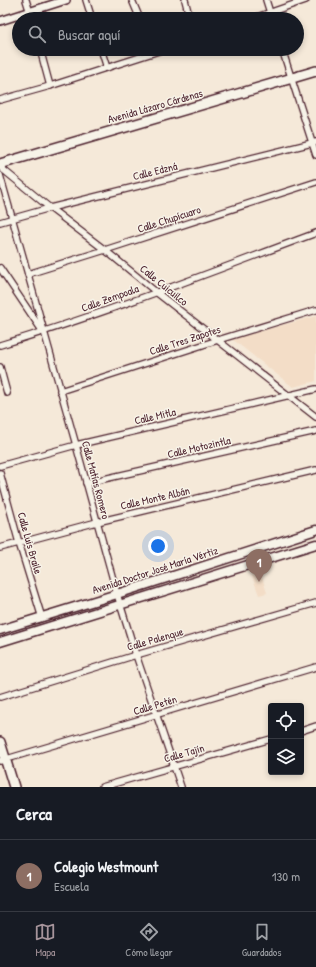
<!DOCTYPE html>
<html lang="es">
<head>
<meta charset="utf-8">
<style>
  body { margin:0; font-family:"Patrick Hand",sans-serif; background:#20242c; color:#f1f3f6 }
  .controls { position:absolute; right:12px; bottom:12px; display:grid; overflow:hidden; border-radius:4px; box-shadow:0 2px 6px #0003 }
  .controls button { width:36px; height:36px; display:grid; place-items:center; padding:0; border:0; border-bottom:1px solid #363941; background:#171b24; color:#f1f3f6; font:20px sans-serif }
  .you { position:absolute; left:158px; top:546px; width:14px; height:14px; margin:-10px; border:3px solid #fff; border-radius:50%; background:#1a73e8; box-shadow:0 0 0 6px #1a73e833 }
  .badge { display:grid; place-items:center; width:26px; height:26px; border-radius:50%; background:#a6949b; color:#fff; font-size:13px; font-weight:700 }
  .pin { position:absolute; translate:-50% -33px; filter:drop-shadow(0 1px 2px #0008) }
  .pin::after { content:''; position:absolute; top:21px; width:14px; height:12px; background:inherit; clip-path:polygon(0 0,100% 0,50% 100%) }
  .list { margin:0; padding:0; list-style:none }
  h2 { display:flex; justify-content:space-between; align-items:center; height:52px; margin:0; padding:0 16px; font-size:17px }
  h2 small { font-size:13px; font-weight:400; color:#9ea1a6 }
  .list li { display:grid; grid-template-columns:26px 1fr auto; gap:12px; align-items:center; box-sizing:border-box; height:72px; padding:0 16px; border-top:1px solid #363941 }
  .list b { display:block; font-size:15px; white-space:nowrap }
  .list p { margin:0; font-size:13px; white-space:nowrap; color:#9ea1a6 }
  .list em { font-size:13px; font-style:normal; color:#9ea1a6 }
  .icon { flex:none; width:22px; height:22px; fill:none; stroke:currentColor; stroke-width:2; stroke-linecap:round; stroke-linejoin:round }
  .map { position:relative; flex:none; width:316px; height:787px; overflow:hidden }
  .search { position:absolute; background:#171b24; box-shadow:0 2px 6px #0003; left:12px; right:12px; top:12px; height:44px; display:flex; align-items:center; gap:10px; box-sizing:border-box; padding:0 14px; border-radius:22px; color:#9ea1a6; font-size:15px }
  .sheet { height:124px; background:#171b24 }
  nav { display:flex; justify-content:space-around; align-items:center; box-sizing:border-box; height:56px; border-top:1px solid #363941; background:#171b24; font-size:11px; color:#9ea1a6 }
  nav a { display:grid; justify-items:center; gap:2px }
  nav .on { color:#a6949b }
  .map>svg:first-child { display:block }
</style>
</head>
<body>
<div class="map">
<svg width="316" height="787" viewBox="0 0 316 787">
  <rect width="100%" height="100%" fill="#f5e9d9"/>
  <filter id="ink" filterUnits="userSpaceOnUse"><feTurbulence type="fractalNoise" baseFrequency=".025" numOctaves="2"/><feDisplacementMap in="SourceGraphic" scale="8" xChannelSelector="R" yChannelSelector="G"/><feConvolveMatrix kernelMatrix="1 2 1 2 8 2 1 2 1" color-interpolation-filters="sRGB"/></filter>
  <g filter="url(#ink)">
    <g fill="#f3ddc7">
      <polygon points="316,316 316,381 293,387 232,339"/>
      <polygon points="259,568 267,593 259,595 250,571"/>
    </g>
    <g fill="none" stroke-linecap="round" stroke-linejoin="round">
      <g stroke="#4a1f2b" stroke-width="8">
        <g id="minor">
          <polyline points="26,0 32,19"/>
          <polyline points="86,0 92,19"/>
          <polyline points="132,0 140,19"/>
          <polyline points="185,0 190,19"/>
          <polyline points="266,0 272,19"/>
          <polyline points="251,19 306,0"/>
          <polyline points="40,49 50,86"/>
          <polyline points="101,49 107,68"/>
          <polyline points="282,49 316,155"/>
          <polyline points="0,100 50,86 165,49"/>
          <polyline points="0,167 50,208 105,250 156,292 316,417"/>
          <polyline points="0,175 76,445 117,594 136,655 181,787"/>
          <polyline points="0,222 50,208 316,142"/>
          <polyline points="0,268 41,329"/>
          <polyline points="28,274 105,250 316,182"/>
          <path d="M 0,345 C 107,313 211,272 316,233"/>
          <polyline points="0,367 7,393"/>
          <polyline points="60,391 218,340 316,310"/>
          <polyline points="0,466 76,445 316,389"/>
          <polyline points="0,473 19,543 42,618"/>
          <polyline points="86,483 316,431"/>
          <polyline points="0,548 97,522 316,470"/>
          <polyline points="0,697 136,655 316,603"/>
          <polyline points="301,731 316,726"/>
          <polyline points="0,761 316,667"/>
          <polyline points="102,787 271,739"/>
        </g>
      </g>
      <g stroke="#4a1f2b" stroke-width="10">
        <polyline id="tertiary" points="0,21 66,0"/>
      </g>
      <g stroke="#4a1f2b" stroke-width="11">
        <g id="secondary">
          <polyline points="0,630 117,594 316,530"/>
          <polyline points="0,642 316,544"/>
        </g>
      </g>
      <g stroke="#4a1f2b" stroke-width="12">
        <g id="primary">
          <polyline points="0,164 316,71"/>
          <polyline points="0,742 14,787"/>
        </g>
      </g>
      <use href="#minor" stroke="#f7f3e8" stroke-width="5.5"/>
      <use href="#tertiary" stroke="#f7f3e8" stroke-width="7"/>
      <use href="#secondary" stroke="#f7f3e8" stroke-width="8"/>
      <use href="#primary" stroke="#f7f3e8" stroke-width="9"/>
    </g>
  </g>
  <g text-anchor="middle" stroke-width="3" stroke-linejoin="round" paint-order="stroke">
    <g font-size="11" fill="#4a1f2b" stroke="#f7f3e8">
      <text transform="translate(155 106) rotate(-16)" y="4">Avenida Lázaro Cárdenas</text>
      <text transform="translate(155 171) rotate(-14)" y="4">Calle Edzná</text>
      <text transform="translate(169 219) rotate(-18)" y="4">Calle Chupícuaro</text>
      <text transform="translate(164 285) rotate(39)" y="4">Calle Cuicuilco</text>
      <text transform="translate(110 298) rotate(-20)" y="4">Calle Zempoala</text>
      <text transform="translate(185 340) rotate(-18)" y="4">Calle Tres Zapotes</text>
      <text transform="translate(155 416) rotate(-13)" y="4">Calle Mitla</text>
      <text transform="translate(199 447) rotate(-13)" y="4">Calle Motozintla</text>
      <text transform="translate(96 480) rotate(75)" y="4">Calle Matías Romero</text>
      <text transform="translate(155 498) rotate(-13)" y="4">Calle Monte Albán</text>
      <text transform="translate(30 543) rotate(74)" y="4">Calle Luis Braile</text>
      <text transform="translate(155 570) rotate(-18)" y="4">Avenida Doctor José María Vértiz</text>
      <text transform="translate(155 639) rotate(-16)" y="4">Calle Palenque</text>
      <text transform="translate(155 705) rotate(-17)" y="4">Calle Petén</text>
      <text transform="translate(184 753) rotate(-16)" y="4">Calle Tajín</text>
    </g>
  </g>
</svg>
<div class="controls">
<button><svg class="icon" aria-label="locate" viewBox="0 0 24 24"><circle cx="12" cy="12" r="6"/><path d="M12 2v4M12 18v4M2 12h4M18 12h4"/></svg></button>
<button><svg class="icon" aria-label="layers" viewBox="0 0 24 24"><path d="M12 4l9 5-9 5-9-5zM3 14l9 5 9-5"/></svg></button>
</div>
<div class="you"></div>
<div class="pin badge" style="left:259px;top:582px;background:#8d6e63">1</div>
<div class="search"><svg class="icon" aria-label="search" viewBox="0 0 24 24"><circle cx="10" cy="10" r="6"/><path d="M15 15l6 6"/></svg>Buscar aquí</div>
</div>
<section class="sheet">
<h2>Cerca<small></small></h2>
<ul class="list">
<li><span class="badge" style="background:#8d6e63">1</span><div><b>Colegio Westmount</b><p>Escuela</p></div><em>130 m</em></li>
</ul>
</section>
<nav>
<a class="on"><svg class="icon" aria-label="map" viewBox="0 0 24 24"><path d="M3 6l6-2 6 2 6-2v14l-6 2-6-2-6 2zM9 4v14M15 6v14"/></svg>Mapa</a>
<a><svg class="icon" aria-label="directions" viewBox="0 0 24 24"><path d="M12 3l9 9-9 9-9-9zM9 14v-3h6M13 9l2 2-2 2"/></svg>Cómo llegar</a>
<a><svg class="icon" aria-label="saved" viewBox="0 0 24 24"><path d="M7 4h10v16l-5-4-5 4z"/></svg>Guardados</a>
</nav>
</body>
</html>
